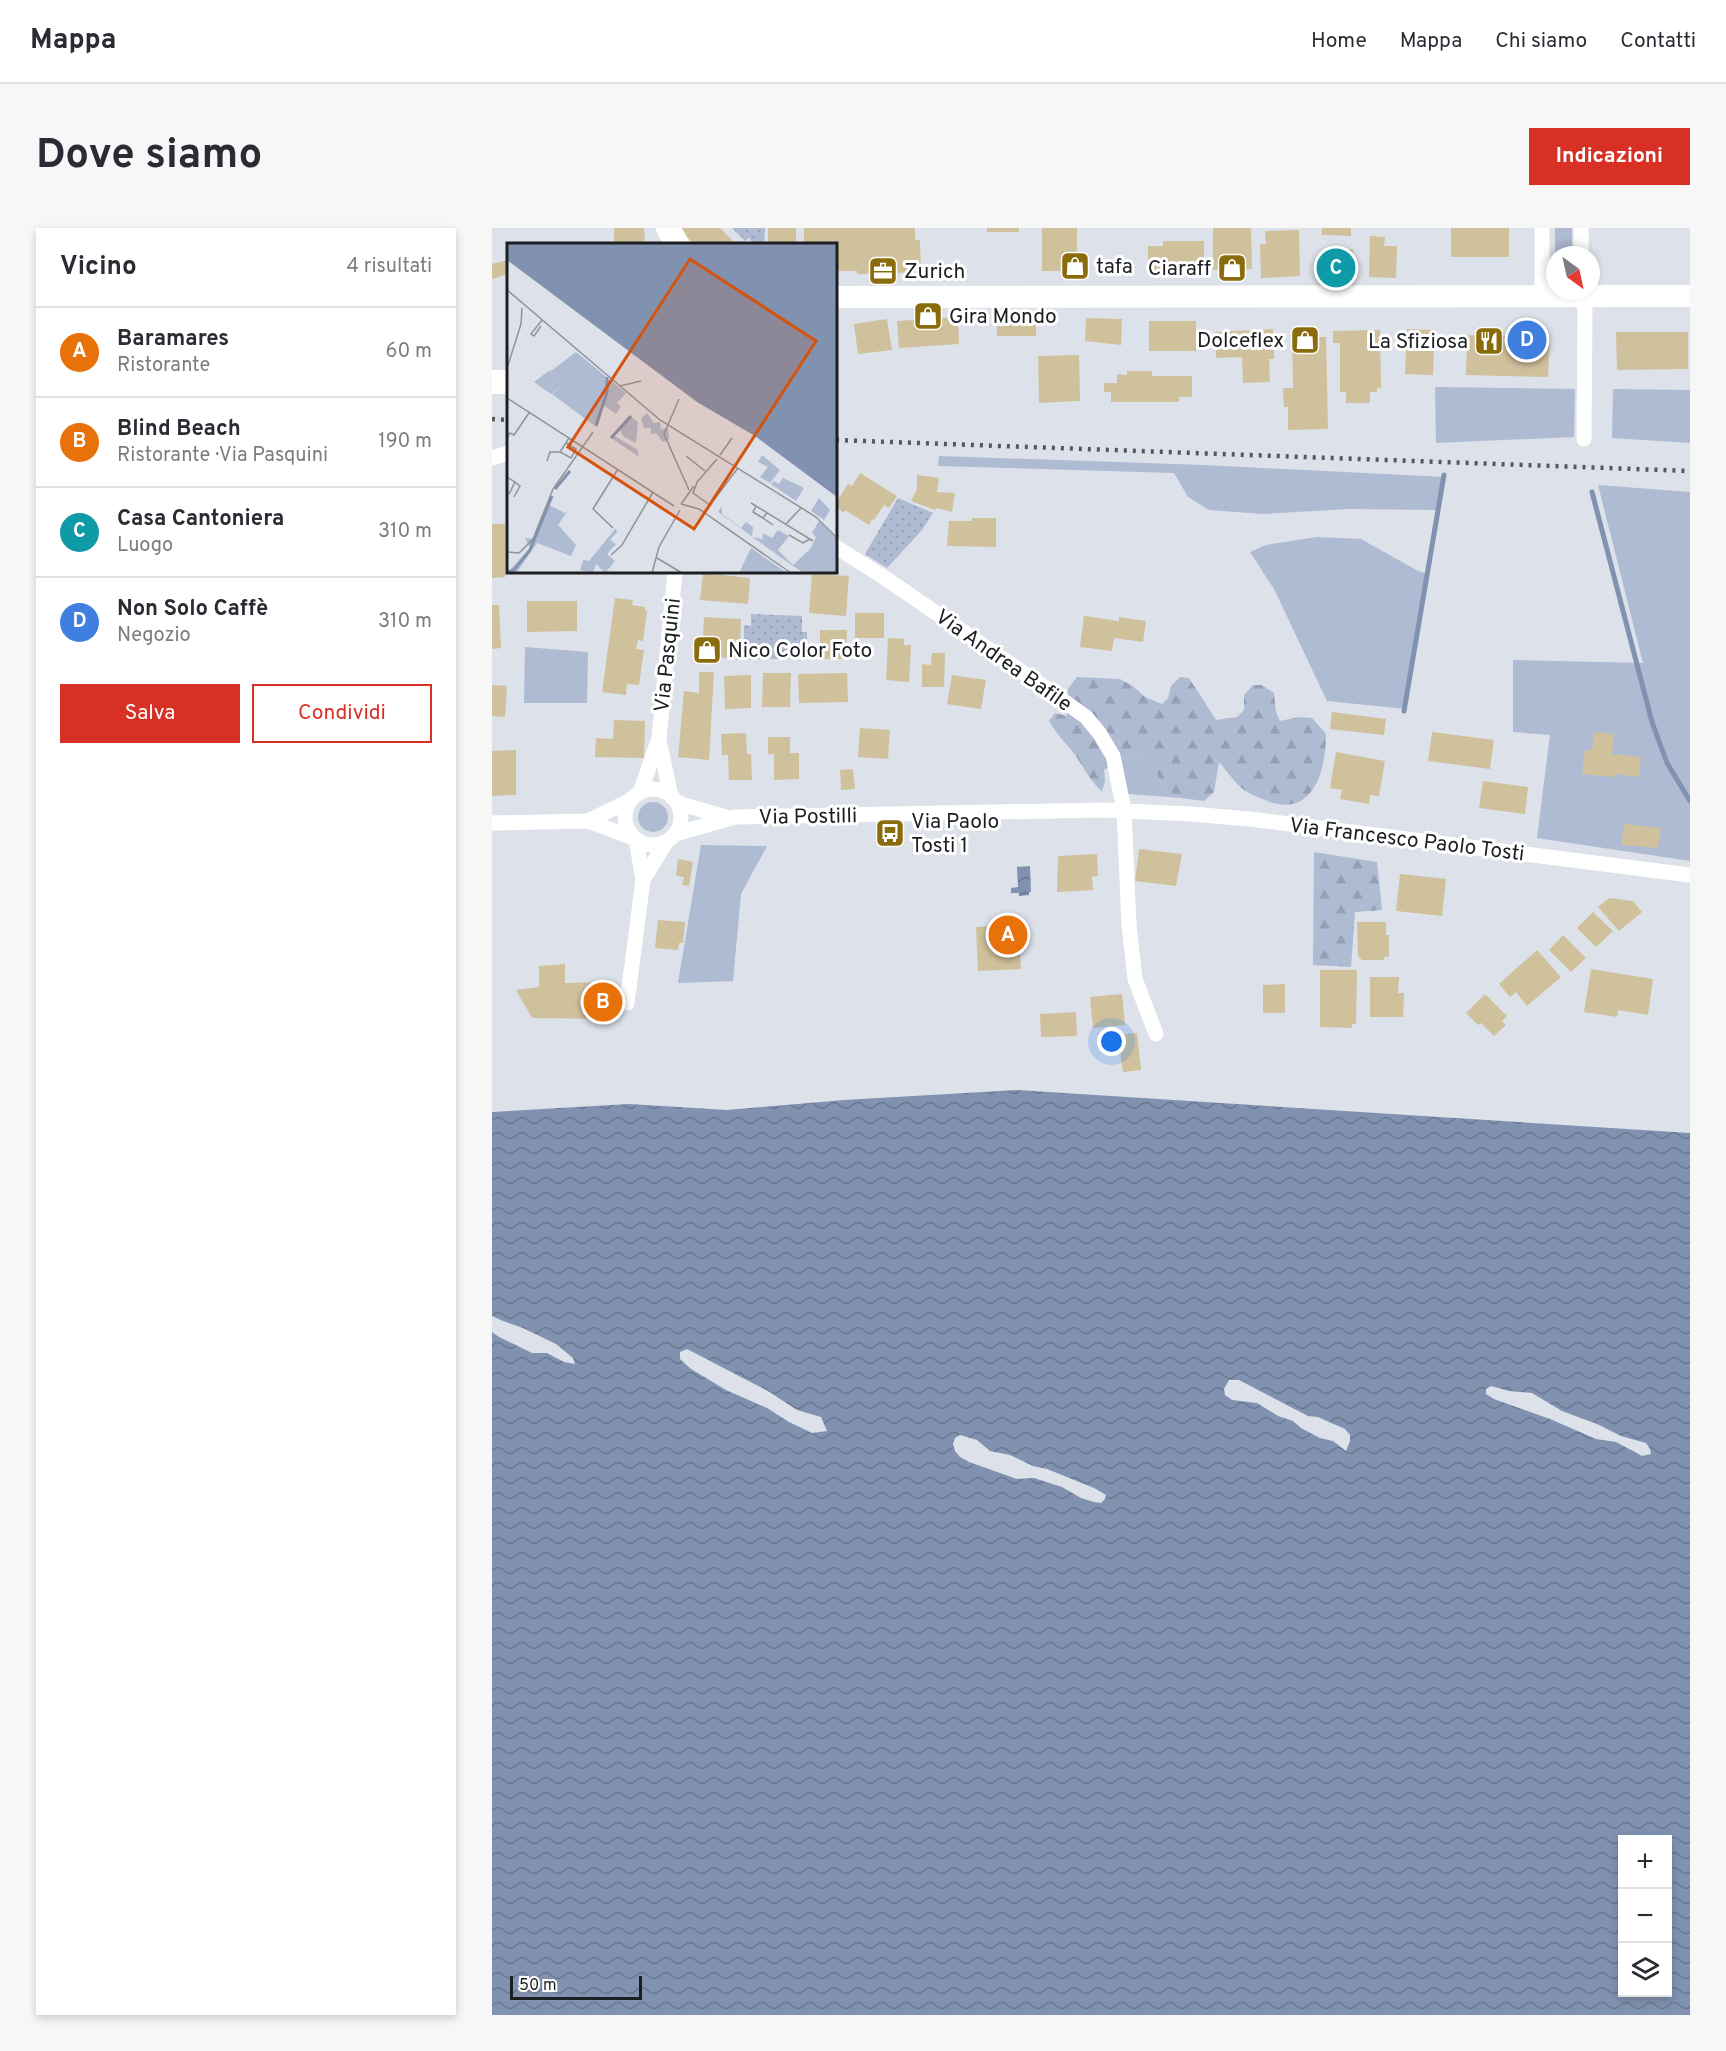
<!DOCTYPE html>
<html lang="it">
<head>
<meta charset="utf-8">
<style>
  body { margin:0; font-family:Overpass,sans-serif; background:#f7f7f7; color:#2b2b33 }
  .controls { position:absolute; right:18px; bottom:18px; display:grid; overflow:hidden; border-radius:0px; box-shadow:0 3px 9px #0003 }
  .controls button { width:54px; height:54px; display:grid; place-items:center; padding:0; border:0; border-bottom:2px solid #e1e1e2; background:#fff; color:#2b2b33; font:30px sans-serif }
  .compass { position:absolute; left:1054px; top:18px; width:54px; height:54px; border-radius:50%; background:#fff; box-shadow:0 3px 9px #0003; rotate:147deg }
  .scale { position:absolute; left:18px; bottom:15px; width:132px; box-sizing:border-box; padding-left:6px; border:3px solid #1d1e21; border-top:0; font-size:16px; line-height:21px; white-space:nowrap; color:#1d1e21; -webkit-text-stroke:4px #fff; paint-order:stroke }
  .you { position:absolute; left:620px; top:814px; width:21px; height:21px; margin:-15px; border:4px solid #fff; border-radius:50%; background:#1a73e8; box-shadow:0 0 0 9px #1a73e833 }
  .badge { display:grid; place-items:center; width:39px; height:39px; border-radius:50%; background:#d93025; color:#fff; font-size:20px; font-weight:700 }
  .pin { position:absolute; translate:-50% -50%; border:3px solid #fff; box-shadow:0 2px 6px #0006 }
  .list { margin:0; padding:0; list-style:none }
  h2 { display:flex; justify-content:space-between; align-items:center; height:78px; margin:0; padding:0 24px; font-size:26px }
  h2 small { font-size:20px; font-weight:400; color:#7c7c81 }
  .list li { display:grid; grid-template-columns:39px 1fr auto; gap:18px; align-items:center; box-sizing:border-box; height:90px; padding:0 24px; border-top:2px solid #e1e1e2 }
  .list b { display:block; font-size:22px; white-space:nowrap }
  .list p { margin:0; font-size:20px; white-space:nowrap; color:#7c7c81 }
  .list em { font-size:20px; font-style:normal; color:#7c7c81 }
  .actions { display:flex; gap:12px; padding:18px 24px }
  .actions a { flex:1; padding:14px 0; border:2px solid #d93025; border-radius:0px; text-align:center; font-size:21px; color:#d93025 }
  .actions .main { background:#d93025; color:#fff }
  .icon { flex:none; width:33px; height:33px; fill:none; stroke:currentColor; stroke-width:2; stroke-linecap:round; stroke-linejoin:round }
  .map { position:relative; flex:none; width:1198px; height:1787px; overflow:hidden; border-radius:0px }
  header { display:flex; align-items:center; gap:36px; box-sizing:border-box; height:84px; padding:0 30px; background:#fff; border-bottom:2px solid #e1e1e2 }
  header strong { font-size:28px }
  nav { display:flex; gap:33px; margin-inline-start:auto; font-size:21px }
  .intro { display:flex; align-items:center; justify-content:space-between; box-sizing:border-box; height:144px; padding:0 36px }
  h1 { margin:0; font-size:42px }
  .button { padding:15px 27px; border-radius:0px; background:#d93025; color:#fff; font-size:21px; font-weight:700 }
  main { display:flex; gap:36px; padding:0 36px }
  aside { flex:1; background:#fff; border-radius:0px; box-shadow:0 3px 9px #0003 }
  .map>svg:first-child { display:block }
</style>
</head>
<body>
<header>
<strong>Mappa</strong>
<nav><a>Home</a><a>Mappa</a><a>Chi siamo</a><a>Contatti</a></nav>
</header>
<div class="intro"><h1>Dove siamo</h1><a class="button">Indicazioni</a></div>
<main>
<aside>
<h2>Vicino<small>4 risultati</small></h2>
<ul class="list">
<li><span class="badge" style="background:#e8710a">A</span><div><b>Baramares</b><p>Ristorante</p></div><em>60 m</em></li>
<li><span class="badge" style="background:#e8710a">B</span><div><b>Blind Beach</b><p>Ristorante · Via Pasquini</p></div><em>190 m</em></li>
<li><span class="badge" style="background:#0f9aa8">C</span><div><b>Casa Cantoniera</b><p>Luogo</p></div><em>310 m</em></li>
<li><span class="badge" style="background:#3f7fe0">D</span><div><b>Non Solo Caffè</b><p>Negozio</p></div><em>310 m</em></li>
</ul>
<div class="actions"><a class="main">Salva</a><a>Condividi</a></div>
</aside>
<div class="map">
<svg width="1198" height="1787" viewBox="0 0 1198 1787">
  <defs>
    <pattern id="forest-firs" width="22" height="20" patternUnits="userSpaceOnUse" patternTransform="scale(1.5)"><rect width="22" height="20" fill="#aebbd3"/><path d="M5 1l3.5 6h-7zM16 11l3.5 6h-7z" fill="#95a0b5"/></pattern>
    <pattern id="garden-dots" width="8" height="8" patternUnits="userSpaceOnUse" patternTransform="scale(1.5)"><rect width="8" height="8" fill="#aebbd3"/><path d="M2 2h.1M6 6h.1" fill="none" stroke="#95a0b5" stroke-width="1.8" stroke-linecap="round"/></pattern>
    <pattern id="water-waves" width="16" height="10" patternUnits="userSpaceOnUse" patternTransform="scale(1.5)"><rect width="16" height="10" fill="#8192b1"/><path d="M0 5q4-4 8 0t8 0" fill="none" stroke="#697790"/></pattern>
  </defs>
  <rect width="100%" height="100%" fill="#dde1e9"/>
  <g fill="#aebbd3">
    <rect x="1063" y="0" width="17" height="27"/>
    <polygon points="943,159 1083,161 1082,209 944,215"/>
    <polygon points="1121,161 1198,162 1198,215 1120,210"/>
    <polygon points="447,228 712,237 953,249 948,282 857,281 771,286 717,282 696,269 682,245 446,238"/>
    <polygon points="1106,257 1198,264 1198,633 1045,610 1058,507 1021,504 1021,432 1151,435"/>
    <polygon points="825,309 869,311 926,343 937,346 914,481 835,473 782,361 758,324 774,317"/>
    <polygon points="33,419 96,424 95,475 32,475"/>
    <polygon points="650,525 664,542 671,562 689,570 636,566 629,532"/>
    <circle cx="161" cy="589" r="15"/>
    <polygon points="209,617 275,618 249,666 241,753 186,755"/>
  </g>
  <g fill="url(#forest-firs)">
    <path d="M 585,449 L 628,451 L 642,459 L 653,469 L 670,476 L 676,470 L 679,458 L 688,449 L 697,450 L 724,492 L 745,489 L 752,482 L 752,467 L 761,457 L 770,457 L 782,465 L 784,484 L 788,493 L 807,489 L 820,490 L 834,506 C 834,543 821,592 773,572 C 766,569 758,566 752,562 C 743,555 735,543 727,534 L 722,564 L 712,573 L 689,570 L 671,562 L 664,542 L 650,525 L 629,532 L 612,542 L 613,553 L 610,564 C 599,553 592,541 584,528 C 575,516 564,506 557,493 L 563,485 L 575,488 L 576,461 Z"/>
    <polygon points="822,624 885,634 890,682 863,684 859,739 821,737"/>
  </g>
  <g fill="url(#garden-dots)">
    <polygon points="240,0 273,0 272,16 262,16 257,10 253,13"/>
    <polygon points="406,270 441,285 430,302 395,340 373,326"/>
    <polygon points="259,386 310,388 310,404 315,404 315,430 244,432 245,421 252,420 252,397 259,398"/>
  </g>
  <g fill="url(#water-waves)" fill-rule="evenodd">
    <polygon points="538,638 539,664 537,664 537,667 527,668 527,665 519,665 519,660 526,659 525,639"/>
    <path d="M 525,862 L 1198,905 L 1198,1787 L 0,1787 L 0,884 L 137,876 L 235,882 L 352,872 ZM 1130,1612 L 1176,1612 L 1176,1764 L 1130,1764 Z"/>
  </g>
  <g fill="#dde1e9">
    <polygon points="0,1088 11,1093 31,1100 64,1116 81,1130 83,1136 72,1134 55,1125 40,1125 7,1109 0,1104"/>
    <polygon points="195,1121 276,1163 305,1182 329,1189 335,1203 320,1205 297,1194 275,1180 234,1162 199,1141 188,1131 188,1124"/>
    <polygon points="737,1152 747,1152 816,1188 826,1189 853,1201 858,1207 858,1213 854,1223 841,1213 828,1210 809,1200 801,1193 786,1188 765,1175 740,1172 733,1167 732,1161"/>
    <polygon points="999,1158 1017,1163 1040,1165 1070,1183 1105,1196 1129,1208 1154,1215 1158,1221 1159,1226 1150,1228 1124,1214 1104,1211 1058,1191 1002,1171 994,1166 994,1161"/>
    <polygon points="468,1207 485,1212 498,1223 518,1227 541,1238 555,1241 602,1260 614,1267 613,1271 609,1275 602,1274 589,1270 570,1259 542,1250 525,1251 477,1234 468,1229 463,1223 461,1216 463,1210"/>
  </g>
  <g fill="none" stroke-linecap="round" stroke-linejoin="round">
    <g stroke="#8192b1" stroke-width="5">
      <polyline points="1100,264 1160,494 1175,535 1198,573"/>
      <polyline points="912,483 952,247"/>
    </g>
  </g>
  <g fill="#d0c19d">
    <polygon points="122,0 152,0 153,16 122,16"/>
    <polygon points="186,0 228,0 244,16 202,16"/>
    <rect x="276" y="0" width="28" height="16"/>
    <polygon points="312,0 423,0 423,12 428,12 429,44 365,46 365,43 344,43 344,16 312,16"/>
    <rect x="495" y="0" width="32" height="4"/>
    <rect x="550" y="0" width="35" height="43"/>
    <polygon points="721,0 759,0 760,41 721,42"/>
    <polygon points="830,0 859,0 859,8 830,7"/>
    <rect x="959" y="0" width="58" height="29"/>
    <polygon points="807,2 808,48 769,50 768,16 774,16 773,3"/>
    <polygon points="878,8 893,9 892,18 905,18 904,50 877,49"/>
    <polygon points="671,13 712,13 712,46 656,46 656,18 671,18"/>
    <polygon points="861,21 863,48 827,50 826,32 835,31 835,23"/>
    <polygon points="16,32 16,46 0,51 0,36"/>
    <polygon points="466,89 467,116 407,120 405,93"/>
    <polygon points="594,90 630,91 629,117 593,113"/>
    <polygon points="395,91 400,122 366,126 362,96"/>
    <rect x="505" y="93" width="39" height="15"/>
    <rect x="657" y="93" width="47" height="30"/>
    <polygon points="781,101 782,131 777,131 778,154 751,155 750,129 724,130 723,104"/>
    <polygon points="915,101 943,102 941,147 913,146"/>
    <polygon points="888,102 889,160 885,160 885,164 878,164 878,175 854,175 854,164 848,164 848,115 841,115 841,103"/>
    <polygon points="1124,104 1196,104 1196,141 1125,142"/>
    <polygon points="975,107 1058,109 1056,149 974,147"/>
    <polygon points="834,109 836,201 796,202 796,179 792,179 791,160 801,160 800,110"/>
    <polygon points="587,127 588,173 547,175 546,128"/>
    <polygon points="635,143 660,143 660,148 700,148 700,169 687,169 687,174 619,174 619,164 612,164 612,155 625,155 625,146 635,147"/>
    <polygon points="368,245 405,268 397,280 392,277 382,292 380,291 377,297 353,282 352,285 344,279 344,275 356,256 360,258"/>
    <polygon points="425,247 447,250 445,264 463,265 460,284 444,280 443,282 419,273 425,261"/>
    <polygon points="480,290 504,290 504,319 455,318 457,293 480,293"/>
    <polygon points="0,296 13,296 13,349 0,350"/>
    <polygon points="211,345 258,350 256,376 208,372"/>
    <polygon points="320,346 357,348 354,388 317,385"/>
    <polygon points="123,370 141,372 140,377 153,379 153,383 155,383 151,413 146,412 144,421 152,422 147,457 135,456 134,467 110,464"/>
    <polygon points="35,373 85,373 85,403 35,404"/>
    <polygon points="0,377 7,377 9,420 0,421"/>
    <rect x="363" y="385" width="29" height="25"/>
    <polygon points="592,388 627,393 627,389 654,393 651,414 622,410 620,423 588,419"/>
    <polygon points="212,389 249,391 248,419 237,419 236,430 210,429"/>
    <polygon points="328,402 355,402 354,431 328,431"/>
    <polygon points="396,410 412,411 412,417 419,417 417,454 394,452"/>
    <polygon points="440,425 453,425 452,459 430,459 430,436 439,437"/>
    <polygon points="207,444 222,444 217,532 186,529 192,463 207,465"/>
    <polygon points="271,445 299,445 298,479 270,479"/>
    <polygon points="355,445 356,474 307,475 306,446"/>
    <polygon points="259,447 259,480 233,481 232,448"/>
    <polygon points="460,447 494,452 489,481 455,476"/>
    <polygon points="0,457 15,458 13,489 0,488"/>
    <polygon points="840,484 894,491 892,507 838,501"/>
    <polygon points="122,492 153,493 152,530 103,529 104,510 121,511"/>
    <polygon points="368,500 398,502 396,531 366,529"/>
    <polygon points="940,504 1002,512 998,541 936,533"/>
    <polygon points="1102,504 1122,506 1120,526 1149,529 1147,549 1124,546 1123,549 1090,546 1093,522 1100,523"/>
    <polygon points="254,505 255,526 259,526 260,552 237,552 236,527 230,527 229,506"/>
    <polygon points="276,509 298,509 298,525 307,525 307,551 282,552 282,526 276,526"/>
    <polygon points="24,522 24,567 0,568 0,523"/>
    <polygon points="844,524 893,533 887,568 878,567 877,576 848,571 850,562 838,560"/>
    <polygon points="361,541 363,561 349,562 348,542"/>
    <polygon points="991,553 1036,559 1033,586 987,580"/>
    <polygon points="1132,596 1169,600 1166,620 1129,617"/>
    <polygon points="647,621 690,626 684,658 643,653"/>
    <polygon points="605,626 606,648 600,649 601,662 565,664 566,628"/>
    <polygon points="186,631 201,634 197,658 190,657 192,649 184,648"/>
    <polygon points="908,646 954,651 950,688 904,683"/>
    <polygon points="1117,670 1141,673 1150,684 1127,703 1106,679"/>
    <polygon points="1101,684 1121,703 1104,719 1085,700"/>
    <polygon points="166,692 193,694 191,715 187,715 186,722 163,720"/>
    <polygon points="865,694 894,694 894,707 897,707 897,729 892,729 892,732 870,732 866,728"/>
    <polygon points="526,697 529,741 486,743 484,699"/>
    <polygon points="1071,707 1094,730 1079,744 1057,722"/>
    <polygon points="1045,722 1069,749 1035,778 1024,764 1018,769 1007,756"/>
    <polygon points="73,736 73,755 108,754 107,765 124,766 118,791 40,790 24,762 47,759 47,738"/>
    <polygon points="1099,741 1161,751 1156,787 1126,782 1125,789 1092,784"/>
    <polygon points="828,742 865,742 864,796 860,796 860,800 828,799"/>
    <polygon points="878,749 907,749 906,765 912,765 911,789 878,789"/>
    <polygon points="793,756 793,785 771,785 771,757"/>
    <polygon points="630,766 633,797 601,800 598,769"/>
    <polygon points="993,766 1015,788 1010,793 1014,797 1002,808 989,795 986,797 974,785"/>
    <polygon points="584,784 585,808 549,809 548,786"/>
    <polygon points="645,805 649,842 631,844 626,807"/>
  </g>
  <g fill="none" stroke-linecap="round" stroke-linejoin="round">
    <g stroke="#fff" stroke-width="15">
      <polyline points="1050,0 1050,68"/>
      <polyline points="1089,27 1089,0"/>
      <polyline points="1090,63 1093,82 1092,211"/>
      <polyline points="0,230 16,225"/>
      <polyline points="344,319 393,350 555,461 594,489 608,506 621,528 632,582 637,697 643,751 664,806"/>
      <polyline points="167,512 179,568"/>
      <circle cx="161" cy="589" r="28"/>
      <polyline points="148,565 167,510 183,344"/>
      <polyline points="186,575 237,590"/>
      <polyline points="96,593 139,572"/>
      <polyline points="0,595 96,593 144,611"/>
      <polyline points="183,606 243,589 610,582 699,586 758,591 1198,647"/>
      <polyline points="151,652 174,614"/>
      <polyline points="135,775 151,652 144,611"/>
    </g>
    <polyline stroke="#fff" stroke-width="22" points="344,69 1198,68"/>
    <g stroke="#fff" stroke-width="24">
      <polyline points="176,0 185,16"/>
      <polyline points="0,154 16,154"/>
    </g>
    <g stroke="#55575b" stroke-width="4.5" stroke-dasharray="3 6" stroke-linecap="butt">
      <polyline points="0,191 16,192"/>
      <polyline points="344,212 1198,243"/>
    </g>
  </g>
  <defs>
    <g id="shop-square" transform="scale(1.5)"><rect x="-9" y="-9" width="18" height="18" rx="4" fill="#8b6c0d" stroke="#fff"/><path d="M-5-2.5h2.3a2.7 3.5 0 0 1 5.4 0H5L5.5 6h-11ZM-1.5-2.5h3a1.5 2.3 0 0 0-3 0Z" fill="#fff"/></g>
    <g id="office-square" transform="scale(1.5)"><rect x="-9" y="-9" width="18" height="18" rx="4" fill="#8b6c0d" stroke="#fff"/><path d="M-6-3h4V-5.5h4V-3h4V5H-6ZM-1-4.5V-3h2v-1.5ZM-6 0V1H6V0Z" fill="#fff"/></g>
    <g id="restaurant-square" transform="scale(1.5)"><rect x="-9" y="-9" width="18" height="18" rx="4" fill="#8b6c0d" stroke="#fff"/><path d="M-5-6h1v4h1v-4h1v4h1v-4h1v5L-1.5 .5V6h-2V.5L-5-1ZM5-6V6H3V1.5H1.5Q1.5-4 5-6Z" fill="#fff"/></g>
    <g id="bus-square" transform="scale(1.5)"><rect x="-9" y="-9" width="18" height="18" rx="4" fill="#8b6c0d" stroke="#fff"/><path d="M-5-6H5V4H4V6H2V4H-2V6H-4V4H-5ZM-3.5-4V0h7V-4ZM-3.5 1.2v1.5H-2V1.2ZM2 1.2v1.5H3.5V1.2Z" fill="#fff"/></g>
  </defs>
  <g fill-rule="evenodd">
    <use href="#shop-square" x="583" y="38"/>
    <use href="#shop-square" x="740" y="40"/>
    <use href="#office-square" x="391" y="43"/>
    <use href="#shop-square" x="436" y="88"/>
    <use href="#shop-square" x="813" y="112"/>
    <use href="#restaurant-square" x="997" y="113"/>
    <use href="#shop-square" x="215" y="422"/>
    <use href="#bus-square" x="398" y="605"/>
  </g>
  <g text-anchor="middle" stroke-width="6" stroke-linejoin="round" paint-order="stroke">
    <g font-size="21" fill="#1d1e21" stroke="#fff" text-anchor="start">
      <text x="604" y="45">tafa</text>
      <text x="719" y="47" text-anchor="end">Ciaraff</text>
      <text x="412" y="50">Zurich</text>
      <text x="457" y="95">Gira Mondo</text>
      <text x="792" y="119" text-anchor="end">Dolceflex</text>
      <text x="976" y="120" text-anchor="end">La Sfiziosa</text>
      <text x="236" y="429">Nico Color Foto</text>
      <text x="419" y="600">Via Paolo<tspan x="419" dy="24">Tosti 1</tspan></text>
    </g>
    <g font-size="21" fill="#1d1e21" stroke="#fff">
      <text transform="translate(175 427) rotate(-84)" y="7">Via Pasquini</text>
      <text transform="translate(512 432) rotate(35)" y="7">Via Andrea Bafile</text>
      <text transform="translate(316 588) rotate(-1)" y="7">Via Postilli</text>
      <text transform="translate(915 611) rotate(7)" y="7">Via Francesco Paolo Tosti</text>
    </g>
  </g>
  <g transform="translate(15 15)">
    <rect width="330" height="330" fill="#dde1e9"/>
    <path d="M 69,109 L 119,150 L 110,160 L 114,163 L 109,171 L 96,162 L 88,183 L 45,151 L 56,142 L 44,128 ZM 123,173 L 131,179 L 129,200 L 117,194 L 112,185 ZM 106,192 L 131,207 L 132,214 L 156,230 L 104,195 ZM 255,212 L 273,227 L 263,240 L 253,234 L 261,224 L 251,219 ZM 276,235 L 297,245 L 289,258 L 264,241 L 267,238 L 272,241 ZM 312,255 L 323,267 L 317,277 L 304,268 ZM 42,262 L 58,270 L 61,267 L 51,282 L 69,302 L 64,313 L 30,300 L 10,329 L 0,330 L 23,305 L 18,295 L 27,296 ZM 215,263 L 215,271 L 234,285 L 239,279 L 246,284 L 245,294 L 255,296 L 255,300 L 256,290 L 265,295 L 271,287 L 282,293 L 271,307 L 286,322 L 304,305 L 309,294 L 305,290 L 312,278 L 330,296 L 330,330 L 297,330 L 286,323 L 262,306 L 211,269 ZM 109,285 L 110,289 L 103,297 L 109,301 L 100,311 L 108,318 L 98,330 L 89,321 L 86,330 L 73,327 L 76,317 L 82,318 ZM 244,305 L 280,330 L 232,330 Z" fill="#aebbd3"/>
    <path d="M 43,127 L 56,142 L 44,151 L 27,139 ZM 140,170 L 147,180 L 153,179 L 154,186 L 161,185 L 162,196 L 156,199 L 149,190 L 144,191 L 144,185 L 137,185 L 134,176 Z" fill="#aebbd3"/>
    <path d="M 0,0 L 330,0 L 330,254 L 248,193 L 190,159 L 0,17 Z" fill="#8192b1"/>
    <path fill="none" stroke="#8192b1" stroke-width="3" d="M 89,183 L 100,149 L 100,134M 104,195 L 124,173M 48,246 L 63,228M 0,329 L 7,327 L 23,307 L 45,253"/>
    <path fill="none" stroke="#909399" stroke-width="1.5" d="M 0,47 L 153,177 L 309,274 L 330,295M 34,83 L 27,93 L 24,91 L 35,77M 1,122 L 14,81 L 15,65M 113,143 L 134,138M 0,155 L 167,263M 172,156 L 157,191 L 182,247M 0,195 L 3,190 L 7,192 L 22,170M 59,200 L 69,206 L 64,215 L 53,209 L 62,195M 213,212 L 225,195M 179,213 L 198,228M 40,218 L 43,209 L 53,209M 0,234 L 8,239 L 2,251M 191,237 L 186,250 L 203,262 L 231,225M 191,238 L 210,216M 7,254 L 13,243 L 8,239M 244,260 L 306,298M 174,261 L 187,243M 174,261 L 192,266 L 284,330M 249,263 L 246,269 L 256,275M 260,270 L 256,275 L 266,282M 279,281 L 294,265M 106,285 L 86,266 L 111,226M 282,292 L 296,300 L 303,296M 0,309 L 12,310 L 26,296 L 46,246 L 86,189M 104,312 L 115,302 L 146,249M 150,315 L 175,330M 145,330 L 152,304 L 173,267"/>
    <path fill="#d4530e" fill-opacity="0.15" stroke="#d4530e" stroke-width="3" d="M 183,16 L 309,98 L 187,286 L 61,204 Z"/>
    <rect width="330" height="330" fill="none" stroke="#1d1e21" stroke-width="3"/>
  </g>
</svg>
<div class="controls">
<button>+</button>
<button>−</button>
<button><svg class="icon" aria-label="layers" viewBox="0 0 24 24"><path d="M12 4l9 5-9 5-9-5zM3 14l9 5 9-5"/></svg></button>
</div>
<svg class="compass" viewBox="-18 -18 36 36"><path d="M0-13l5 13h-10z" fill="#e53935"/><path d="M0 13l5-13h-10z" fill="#7c7c81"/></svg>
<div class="scale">50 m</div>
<div class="you"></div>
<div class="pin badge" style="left:516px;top:707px;background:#e8710a">A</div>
<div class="pin badge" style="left:111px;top:774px;background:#e8710a">B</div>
<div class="pin badge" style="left:844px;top:40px;background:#0f9aa8">C</div>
<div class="pin badge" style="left:1035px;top:112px;background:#3f7fe0">D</div>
</div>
</main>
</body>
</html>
